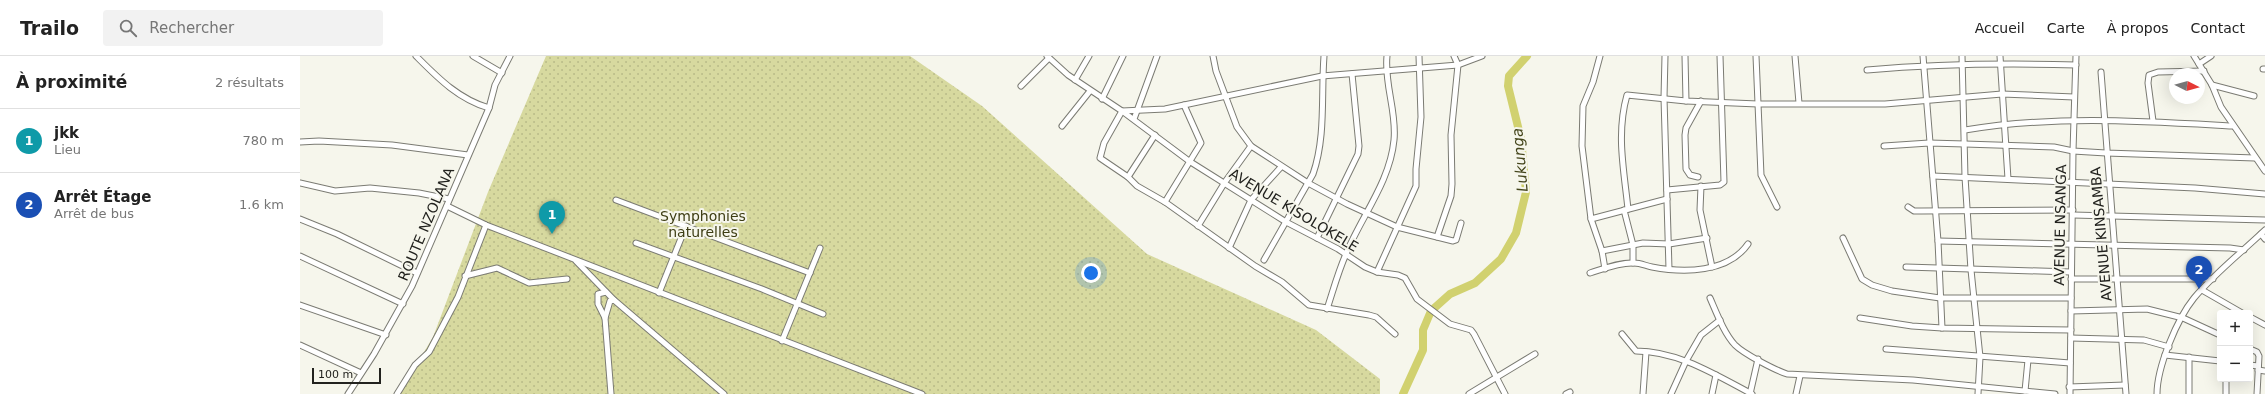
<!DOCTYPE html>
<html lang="fr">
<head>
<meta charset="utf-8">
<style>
  body { margin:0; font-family:"DejaVu Sans",sans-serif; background:#f2f2f2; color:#222 }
  .controls { position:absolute; right:12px; bottom:12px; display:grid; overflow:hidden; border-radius:4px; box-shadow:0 4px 16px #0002 }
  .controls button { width:36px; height:36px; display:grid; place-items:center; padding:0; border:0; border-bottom:1px solid #e0e0e0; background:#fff; color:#222; font:20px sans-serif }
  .compass { position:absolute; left:1869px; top:12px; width:36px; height:36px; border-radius:50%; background:#fff; box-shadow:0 4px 16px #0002; rotate:96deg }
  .scale { position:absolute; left:12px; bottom:10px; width:69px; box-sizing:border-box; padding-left:4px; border:2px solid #22221e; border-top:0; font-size:11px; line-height:14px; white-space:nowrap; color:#22221e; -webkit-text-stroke:3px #f6f6ec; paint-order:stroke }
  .you { position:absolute; left:791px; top:217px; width:14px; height:14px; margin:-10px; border:3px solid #fff; border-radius:50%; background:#1a73e8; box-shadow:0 0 0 6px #1a73e833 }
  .badge { display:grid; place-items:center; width:26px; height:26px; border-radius:50%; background:#a23fa5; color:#fff; font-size:13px; font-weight:700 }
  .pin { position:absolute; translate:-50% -33px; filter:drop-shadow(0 1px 2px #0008) }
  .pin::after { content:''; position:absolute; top:21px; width:14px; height:12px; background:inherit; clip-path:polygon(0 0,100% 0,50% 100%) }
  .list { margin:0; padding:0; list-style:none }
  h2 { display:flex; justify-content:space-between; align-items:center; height:52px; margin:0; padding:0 16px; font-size:17px }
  h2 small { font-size:13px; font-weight:400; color:#767676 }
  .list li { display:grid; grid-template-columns:26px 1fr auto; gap:12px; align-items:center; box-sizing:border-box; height:64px; padding:0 16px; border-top:1px solid #e0e0e0 }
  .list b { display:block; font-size:15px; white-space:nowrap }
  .list p { margin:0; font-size:13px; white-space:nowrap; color:#767676 }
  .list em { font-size:13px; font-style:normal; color:#767676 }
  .icon { flex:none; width:22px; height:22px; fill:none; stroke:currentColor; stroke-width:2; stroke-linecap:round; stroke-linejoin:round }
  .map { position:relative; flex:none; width:1965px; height:338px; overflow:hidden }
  header { display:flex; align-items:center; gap:24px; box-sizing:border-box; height:56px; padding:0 20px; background:#fff; border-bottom:1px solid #e0e0e0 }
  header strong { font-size:19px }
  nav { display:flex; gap:22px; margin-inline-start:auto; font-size:14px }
  .search { width:280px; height:36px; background:#f2f2f2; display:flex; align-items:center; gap:10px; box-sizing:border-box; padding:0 14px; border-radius:4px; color:#767676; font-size:15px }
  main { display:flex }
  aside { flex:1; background:#fff }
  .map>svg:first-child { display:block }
</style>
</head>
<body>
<header>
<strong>Trailo</strong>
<div class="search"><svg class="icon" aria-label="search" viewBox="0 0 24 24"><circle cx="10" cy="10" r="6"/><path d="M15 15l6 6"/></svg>Rechercher</div>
<nav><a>Accueil</a><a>Carte</a><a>À propos</a><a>Contact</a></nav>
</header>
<main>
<aside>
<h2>À proximité<small>2 résultats</small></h2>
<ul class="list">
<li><span class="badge" style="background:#0f9aa8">1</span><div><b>jkk</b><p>Lieu</p></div><em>780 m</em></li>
<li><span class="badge" style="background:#1a4fb4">2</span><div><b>Arrêt Étage</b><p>Arrêt de bus</p></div><em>1.6 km</em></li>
</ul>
</aside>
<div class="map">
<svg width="1965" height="338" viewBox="0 0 1965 338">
  <defs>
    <pattern id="green-dots" width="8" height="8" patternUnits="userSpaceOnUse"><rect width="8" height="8" fill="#d7d99f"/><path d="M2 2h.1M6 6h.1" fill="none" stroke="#b8ba88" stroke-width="1.8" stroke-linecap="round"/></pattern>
  </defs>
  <rect width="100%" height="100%" fill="#f6f6ec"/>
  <polygon fill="url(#green-dots)" points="246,0 610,0 682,50 847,198 1016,274 1080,323 1080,338 99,338 133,281 188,136"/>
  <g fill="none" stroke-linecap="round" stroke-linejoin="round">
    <polyline stroke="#d1d16f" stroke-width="8" points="1103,338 1123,294 1123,274 1131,255 1150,238 1175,227 1201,203 1216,177 1226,136 1221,83 1208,30 1209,20 1227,0"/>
    <g stroke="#7b7b73" stroke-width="7">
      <g id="minor">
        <path d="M 116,0 C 137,21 158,43 189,52"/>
        <polyline points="173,0 202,17"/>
        <polyline points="747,0 768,19 822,55 889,105 986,166 1038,193 1065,211 1077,216 1098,219 1105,222 1117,243 1150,268 1171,274 1174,278 1205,338"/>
        <polyline points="913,0 916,15 937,71 951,90 1008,127 1047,148 1097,171 1153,185 1156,184 1161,167"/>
        <polyline points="1300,0 1293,26 1283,50 1282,90 1291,163 1302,195 1305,213"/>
        <polyline points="1365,0 1364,42 1369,213"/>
        <polyline points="1385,0 1386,45"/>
        <polyline points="1456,0 1461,119 1477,151"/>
        <polyline points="1495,0 1499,47"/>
        <polyline points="1623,0 1638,185 1642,272"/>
        <polyline points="1662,0 1665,121 1671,214 1680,301 1678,338"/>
        <polyline points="1700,0 1708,123"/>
        <polyline points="1894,0 1912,29 1921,51 1965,115"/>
        <polyline points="1899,8 1911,0"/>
        <polyline points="1963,13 1965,13"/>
        <path d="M 1567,14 C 1637,8 1706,7 1776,9"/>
        <polyline points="1801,16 1826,338"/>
        <polyline points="775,24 789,0"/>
        <polyline points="1912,29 1954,40"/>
        <polyline points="721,30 749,2"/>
        <polyline points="802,43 823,0"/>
        <polyline points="834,63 857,0"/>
        <polyline points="1853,65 1848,27 1849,19 1858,16 1904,15"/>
        <polyline points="762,70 790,35"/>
        <path d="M 1665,74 C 1755,59 1842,65 1932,70"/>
        <polyline points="0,86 19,85 92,89 168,99"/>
        <polyline points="1584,90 1629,87 1665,88 1754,91 1773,95 1806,97 1955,102"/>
        <polyline points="1633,120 1895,132 1965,138"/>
        <polyline points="828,121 855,79"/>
        <polyline points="1398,121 1390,119 1386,113 1385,79 1386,72 1401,45"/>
        <polyline points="0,127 35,135 70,132 119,137 149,143"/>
        <polyline points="1401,130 1400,154 1412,211"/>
        <polyline points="1367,134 1420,129 1424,126 1420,0"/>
        <polyline points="316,144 510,217"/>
        <polyline points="865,146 901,87 884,49"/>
        <polyline points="147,150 186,169 622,338"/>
        <polyline points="1608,151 1614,155 1621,155 1773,154"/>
        <path d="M 1328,153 C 1324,114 1316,78 1327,39 L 1386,45 L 1458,48 L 1585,48 L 1702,38 L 1774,41"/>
        <polyline points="1324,154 1333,189 1333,207"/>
        <polyline points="1773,159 1965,164"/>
        <polyline points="0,163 37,178 117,217"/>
        <polyline points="1291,163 1367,143"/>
        <polyline points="898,170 925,126 951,90"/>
        <polyline points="1961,178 1965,183"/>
        <polyline points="1137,181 1151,140 1152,128 1151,79 1158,9 1154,0"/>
        <polyline points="1017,182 1058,98 1059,90 1052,18"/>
        <polyline points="1543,182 1562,223 1572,229 1592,235 1640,242 1771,242"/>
        <polyline points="1638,185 1930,192 1944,194"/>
        <polyline points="336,187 462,233 523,258"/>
        <polyline points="929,192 951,144 981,111"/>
        <polyline points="1302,195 1343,187 1369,188 1407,182"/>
        <polyline points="0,200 103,248"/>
        <path d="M 964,204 L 1013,118 C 1026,81 1021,39 1024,0"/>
        <polyline points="276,205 314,244 424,338"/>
        <polyline points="1606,211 1771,216"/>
        <polyline points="1077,216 1116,130 1116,113 1121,61 1119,0"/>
        <path d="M 1290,217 C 1303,213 1320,206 1334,207 C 1341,207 1346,210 1352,211 C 1384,217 1428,217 1448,188"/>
        <polyline points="165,220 197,212 229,227 267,223"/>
        <polyline points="1771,223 1913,223"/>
        <polyline points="1902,234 1942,257"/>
        <polyline points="306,236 298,238 298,248 305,262 311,338"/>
        <polyline points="359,237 386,170"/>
        <path d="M 1410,242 C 1417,258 1424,277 1435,289 C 1444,298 1475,314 1487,318 L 1613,324 L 1755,338"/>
        <polyline points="0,249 86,279"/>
        <path d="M 1027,253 C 1033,235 1038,216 1046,198 C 1061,161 1090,126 1094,84 C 1097,56 1084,28 1087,0"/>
        <polyline points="1771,255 1847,253 1883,262 1920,279"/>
        <polyline points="1950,261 1965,269"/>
        <polyline points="305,262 310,245 314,244"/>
        <polyline points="1560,262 1612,270 1642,272 1771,274"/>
        <polyline points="1095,278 1076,261 1069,259 1009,249 982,226 955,210 865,146 837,130 828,121 800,102 804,87 822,55 865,53 1022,20 1158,9 1182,0"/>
        <path d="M 1322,278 L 1336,295 C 1378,295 1416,319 1452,338"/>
        <polyline points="1771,282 1844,284 1869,291"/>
        <polyline points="482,285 520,192"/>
        <polyline points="0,289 61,317"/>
        <polyline points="1586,293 1770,307"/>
        <polyline points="1950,293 1957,296 1959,300 1957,338"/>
        <polyline points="1865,299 1920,305"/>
        <polyline points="1950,309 1958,310"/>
        <polyline points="1958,314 1965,315"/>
        <polyline points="1926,323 1926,338"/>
        <polyline points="1769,331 1825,329"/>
        <polyline points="1725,335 1728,304"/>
        <polyline points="48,338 74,298 112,230 189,52 195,29 210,0"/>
        <polyline points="97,338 115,309 129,296 139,277 158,241 186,169"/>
        <polyline points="1169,338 1235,298"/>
        <polyline points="1266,338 1270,336"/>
        <polyline points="1343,338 1346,296"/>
        <polyline points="1371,338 1386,305 1401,279 1420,264"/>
        <polyline points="1412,338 1416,319"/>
        <polyline points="1450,338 1458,303"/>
        <polyline points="1496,338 1500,320"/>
        <polyline points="1770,338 1773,95 1776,0"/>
        <path d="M 1857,338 C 1857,311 1877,263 1894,242 C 1915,217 1942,196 1965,174"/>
        <polyline points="1889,338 1889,301"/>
      </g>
    </g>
    <use href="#minor" stroke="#fff" stroke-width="5"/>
  </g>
  <g text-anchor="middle" stroke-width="4" stroke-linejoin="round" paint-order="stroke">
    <g font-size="14" fill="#22221e" stroke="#f6f6ec">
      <text transform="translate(994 154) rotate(31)" y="5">AVENUE KISOLOKELE</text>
      <text transform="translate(126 168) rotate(-67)" y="5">ROUTE NZOLANA</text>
      <text transform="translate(1760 169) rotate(-89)" y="5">AVENUE NSANGA</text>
      <text transform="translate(1801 178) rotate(-95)" y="5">AVENUE KINSAMBA</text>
    </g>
    <g font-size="14" fill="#3d3d14" stroke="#f6f6ec">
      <text x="403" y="165">Symphonies<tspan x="403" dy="16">naturelles</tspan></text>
    </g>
    <g font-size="15" font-style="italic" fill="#44451b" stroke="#f6f6ec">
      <text transform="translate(1220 104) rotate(-95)" y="5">Lukunga</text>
    </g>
  </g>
</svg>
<div class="controls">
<button>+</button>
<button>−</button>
</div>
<svg class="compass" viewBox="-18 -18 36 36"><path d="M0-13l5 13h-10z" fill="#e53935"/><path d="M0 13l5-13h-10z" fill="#767676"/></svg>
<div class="scale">100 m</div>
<div class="you"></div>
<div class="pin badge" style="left:252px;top:178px;background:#0f9aa8">1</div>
<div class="pin badge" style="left:1899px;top:233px;background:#1a4fb4">2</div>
</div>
</main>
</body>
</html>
